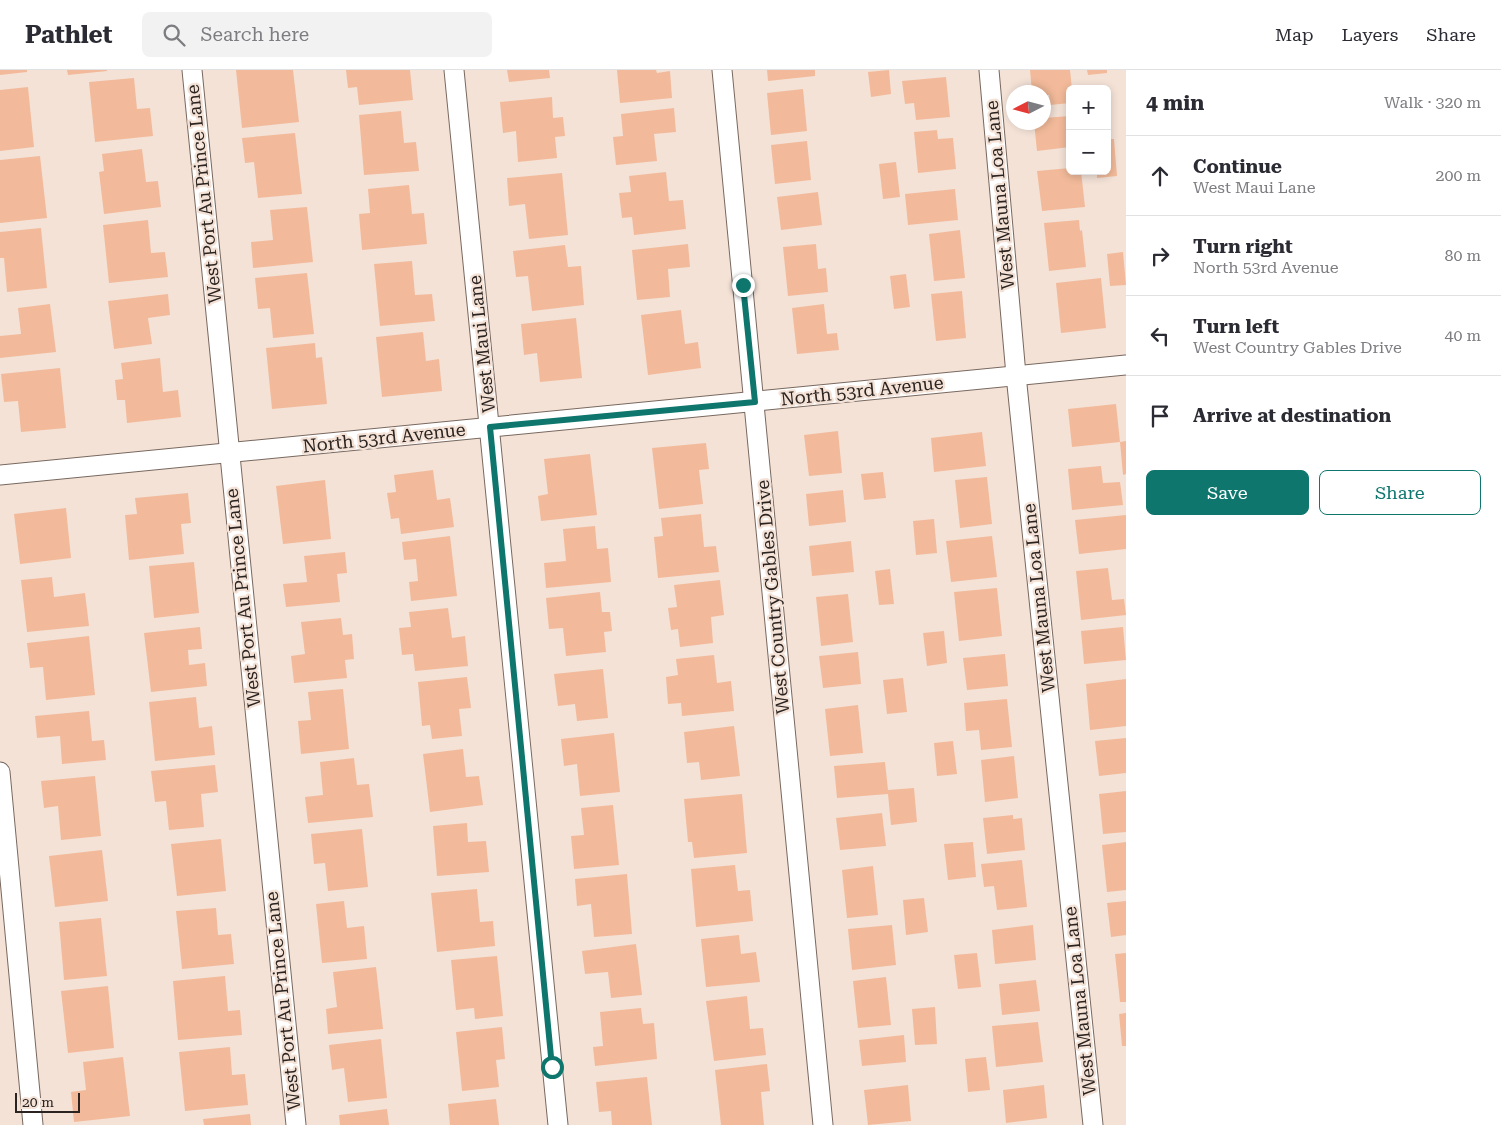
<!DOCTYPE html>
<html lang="en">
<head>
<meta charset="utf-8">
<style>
  body { margin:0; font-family:"Roboto Serif",serif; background:#f2f2f3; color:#2b2b33 }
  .controls { position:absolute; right:15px; top:15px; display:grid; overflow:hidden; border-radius:8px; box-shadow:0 2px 8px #0003 }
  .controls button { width:45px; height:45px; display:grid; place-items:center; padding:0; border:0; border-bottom:1px solid #e1e1e2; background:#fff; color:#2b2b33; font:25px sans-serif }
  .compass { position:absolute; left:1006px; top:15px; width:45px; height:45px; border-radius:50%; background:#fff; box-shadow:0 2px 8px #0003; rotate:264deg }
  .scale { position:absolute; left:15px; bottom:12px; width:65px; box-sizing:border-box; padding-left:5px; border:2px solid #2a2320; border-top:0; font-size:14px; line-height:18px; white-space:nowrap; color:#2a2320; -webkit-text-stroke:4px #f4e2d7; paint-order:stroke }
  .stop { position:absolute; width:15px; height:15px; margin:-11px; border:4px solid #0f766e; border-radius:50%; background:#fff }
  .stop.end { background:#0f766e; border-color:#fff; box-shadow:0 1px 5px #0008 }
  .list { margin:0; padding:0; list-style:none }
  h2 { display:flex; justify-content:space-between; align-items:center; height:65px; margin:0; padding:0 20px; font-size:21px }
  h2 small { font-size:16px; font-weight:400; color:#7c7c81 }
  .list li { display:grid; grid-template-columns:32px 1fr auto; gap:15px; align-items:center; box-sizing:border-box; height:80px; padding:0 20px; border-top:1px solid #e1e1e2 }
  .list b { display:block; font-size:19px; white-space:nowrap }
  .list p { margin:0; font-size:16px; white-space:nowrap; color:#7c7c81 }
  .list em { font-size:16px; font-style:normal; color:#7c7c81 }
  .actions { display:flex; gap:10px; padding:15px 20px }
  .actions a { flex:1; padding:11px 0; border:1px solid #0f766e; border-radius:8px; text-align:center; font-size:18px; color:#0f766e }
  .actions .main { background:#0f766e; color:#fff }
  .icon { flex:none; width:28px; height:28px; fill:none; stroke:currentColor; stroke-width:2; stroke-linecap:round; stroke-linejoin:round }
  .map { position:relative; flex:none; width:1126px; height:1055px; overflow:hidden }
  header { display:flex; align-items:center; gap:30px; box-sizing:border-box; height:70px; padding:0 25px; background:#fff; border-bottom:1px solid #e1e1e2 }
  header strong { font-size:24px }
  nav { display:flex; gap:28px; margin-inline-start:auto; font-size:18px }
  .search { width:350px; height:45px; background:#f2f2f3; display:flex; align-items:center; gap:12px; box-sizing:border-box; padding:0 18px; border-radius:8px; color:#7c7c81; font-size:19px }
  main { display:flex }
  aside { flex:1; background:#fff }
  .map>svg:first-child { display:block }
</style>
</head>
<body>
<header>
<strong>Pathlet</strong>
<div class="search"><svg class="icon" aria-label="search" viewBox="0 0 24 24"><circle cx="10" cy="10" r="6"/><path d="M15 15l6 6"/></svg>Search here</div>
<nav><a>Map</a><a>Layers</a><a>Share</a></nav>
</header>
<main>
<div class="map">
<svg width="1126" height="1055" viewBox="0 0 1126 1055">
  <rect width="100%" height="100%" fill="#f4e2d7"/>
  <g fill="#f2ba9a">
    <polygon points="0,0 27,0 27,2 0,5"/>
    <polygon points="67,0 107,0 107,1 68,5"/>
    <polygon points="236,0 293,0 299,52 242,58"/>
    <polygon points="346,0 410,0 413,30 359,35 357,17 348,18"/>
    <polygon points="507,0 549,0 550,8 509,12"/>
    <polygon points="617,0 656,0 657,3 670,1 672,28 620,33"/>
    <polygon points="767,0 815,0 815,6 768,11"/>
    <polygon points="889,0 891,24 871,27 868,2"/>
    <polygon points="1030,0 1070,0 1072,19 1070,19 1070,33 1050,35 1049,25 1044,25 1044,22 1032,22"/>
    <polygon points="1087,0 1107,0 1107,3 1088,5"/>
    <polygon points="946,7 950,47 916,50 914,33 905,34 902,11"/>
    <polygon points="134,8 137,39 150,38 153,66 95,72 89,12"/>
    <polygon points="28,17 34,77 0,81 0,20"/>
    <polygon points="803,19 807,61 771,65 767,23"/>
    <polygon points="552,27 553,48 563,47 565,66 555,67 557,88 518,92 516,61 503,63 500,32"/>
    <polygon points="674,38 676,62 654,64 657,91 616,95 613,67 623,66 621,44"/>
    <polygon points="401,41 404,73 416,72 419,101 364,105 359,45"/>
    <polygon points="1070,46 1070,77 1037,81 1034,52 1044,52 1044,48"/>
    <polygon points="937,60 938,69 953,68 956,99 918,103 914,62"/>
    <polygon points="295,63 302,124 258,128 254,92 245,93 242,68"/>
    <polygon points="1107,69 1114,69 1117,106 1097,108 1097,101 1107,101"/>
    <polygon points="807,71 811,110 775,114 771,75"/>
    <polygon points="142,79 146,112 158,111 161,137 104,144 99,102 104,101 102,84"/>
    <polygon points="40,86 47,148 0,153 0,90"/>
    <polygon points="896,92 900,127 883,129 879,94"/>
    <polygon points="1070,98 1070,101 1081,101 1085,137 1042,141 1037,101"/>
    <polygon points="666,102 669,131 683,130 686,159 634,165 632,147 622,148 619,123 631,122 629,106"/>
    <polygon points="562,103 568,165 529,169 525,134 509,136 507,108"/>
    <polygon points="409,115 412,144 424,143 427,174 362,180 359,144 370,143 368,119"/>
    <polygon points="955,119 958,150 908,155 905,124"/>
    <polygon points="818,122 822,155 781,160 777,127"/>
    <polygon points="307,137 313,192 253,198 251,172 273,170 270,140"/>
    <polygon points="148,150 151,183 165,182 168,207 109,213 103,155"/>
    <polygon points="1079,150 1080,161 1082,160 1086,197 1049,201 1044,153"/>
    <polygon points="41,158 47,218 7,222 4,188 0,188 0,162"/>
    <polygon points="960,160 965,208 934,211 929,164"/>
    <polygon points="688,174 690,197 668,199 670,227 637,230 632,180"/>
    <polygon points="816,174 818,199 826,198 828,222 788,226 783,177"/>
    <polygon points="565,175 568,197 581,196 584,235 532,241 528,206 516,207 513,181"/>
    <polygon points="1123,182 1126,215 1110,216 1107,184"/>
    <polygon points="412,191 415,225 432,224 435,251 380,256 374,194"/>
    <polygon points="307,203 314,264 273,268 270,238 258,239 255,208"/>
    <polygon points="906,204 910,237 894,239 890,206"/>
    <polygon points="1101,208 1106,258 1061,263 1056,213"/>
    <polygon points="962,221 966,268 936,271 931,224"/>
    <polygon points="168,224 170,245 148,248 152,274 114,279 108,231"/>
    <polygon points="50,234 56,282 0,288 0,266 21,264 18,238"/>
    <polygon points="824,234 827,264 837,263 839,280 797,284 792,238"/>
    <polygon points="681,240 685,274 698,272 701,298 648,305 641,245"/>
    <polygon points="576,248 582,308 540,312 537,283 524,285 521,254"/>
    <polygon points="423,262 426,291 439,289 442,321 382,327 376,267"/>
    <polygon points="315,273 316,288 322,287 327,334 272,339 266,278"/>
    <polygon points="160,288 163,322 178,320 181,347 127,353 125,330 117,330 115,310 123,309 121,293"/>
    <polygon points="60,298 66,358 21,362 18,331 4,332 1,304"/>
    <polygon points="1116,334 1120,372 1072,377 1068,339"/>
    <polygon points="838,361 842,403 809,406 804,365"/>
    <polygon points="982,362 986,396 934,402 931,368"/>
    <polygon points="1126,371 1126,404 1123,405 1120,372"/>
    <polygon points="706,373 709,399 699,400 703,434 659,439 652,378"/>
    <polygon points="590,384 597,445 541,451 538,426 548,424 544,389"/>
    <polygon points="1101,396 1103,413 1120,412 1123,435 1072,440 1068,399"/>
    <polygon points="433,400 437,430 450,428 454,457 401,464 399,448 391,449 387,423 396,422 394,405"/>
    <polygon points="883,402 886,428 864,430 861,404"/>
    <polygon points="987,407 992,454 960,458 955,410"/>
    <polygon points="325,410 331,469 283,474 276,416"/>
    <polygon points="843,420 846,452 809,456 806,424"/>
    <polygon points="188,423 191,453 181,454 184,484 129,490 125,445 137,444 135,428"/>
    <polygon points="66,438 71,488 20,494 14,444"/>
    <polygon points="701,444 704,477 716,476 719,502 658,508 654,467 663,466 661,448"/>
    <polygon points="1126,445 1126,479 1079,484 1075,450"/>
    <polygon points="934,449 937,483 916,485 913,451"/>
    <polygon points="595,456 597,479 608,478 611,512 546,518 544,493 566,491 563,459"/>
    <polygon points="450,466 457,526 411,531 409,512 418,511 416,489 404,490 402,472"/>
    <polygon points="992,466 997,507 951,512 946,471"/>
    <polygon points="851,471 854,502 812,506 809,476"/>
    <polygon points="345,482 347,503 337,504 340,532 286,537 283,514 307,512 304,486"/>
    <polygon points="194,492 199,543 154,548 149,496"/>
    <polygon points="1108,498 1112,530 1124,529 1126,545 1081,550 1076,501"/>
    <polygon points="890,499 894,534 879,535 875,501"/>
    <polygon points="52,507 54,527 85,523 89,556 27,562 21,510"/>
    <polygon points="720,510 724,545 711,547 713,573 680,577 678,559 671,560 668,538 677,537 674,515"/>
    <polygon points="997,518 1002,566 959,571 954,522"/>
    <polygon points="600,522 602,542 610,542 612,561 604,562 606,582 566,586 563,558 549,559 546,528"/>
    <polygon points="848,524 853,572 821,576 816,527"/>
    <polygon points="448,538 452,568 465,566 468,596 415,601 413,584 402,585 399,558 411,557 409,542"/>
    <polygon points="341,548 343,565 352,564 354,589 345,590 347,608 294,613 291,586 305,584 301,552"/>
    <polygon points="200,557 202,579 188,580 189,595 205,593 207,616 151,622 144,563"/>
    <polygon points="1123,557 1126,590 1084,594 1081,561"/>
    <polygon points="944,561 947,593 927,596 923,563"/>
    <polygon points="89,566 95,625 46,630 43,597 30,598 27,573"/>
    <polygon points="858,582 861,614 823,618 819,586"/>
    <polygon points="1005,584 1008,616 967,620 963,588"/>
    <polygon points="714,585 717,613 731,611 734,641 682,646 681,633 668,634 666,607 678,605 676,589"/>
    <polygon points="603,599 608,648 577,651 575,634 558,636 554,604"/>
    <polygon points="467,607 471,638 459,639 462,666 432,669 430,655 422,656 418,612"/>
    <polygon points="903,608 907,642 887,644 883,610"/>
    <polygon points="1126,609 1126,656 1090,660 1086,614"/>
    <polygon points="343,619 349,679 301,684 298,651 311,650 308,622"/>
    <polygon points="196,627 199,658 212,656 215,685 155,691 149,632"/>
    <polygon points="1007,629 1012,677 981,680 979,660 966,661 964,633"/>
    <polygon points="858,635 863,683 830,686 825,639"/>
    <polygon points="89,641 92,671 104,670 106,690 62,694 60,666 37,668 35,646"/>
    <polygon points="734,656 740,706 701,710 699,692 687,693 684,662"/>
    <polygon points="614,663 620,722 580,726 577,694 564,696 561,669"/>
    <polygon points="1126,668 1126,703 1099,706 1095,671"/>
    <polygon points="953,671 957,704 937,706 934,673"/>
    <polygon points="463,679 466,707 479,706 483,735 430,742 423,684"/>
    <polygon points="1014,686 1018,728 985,732 981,690"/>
    <polygon points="354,688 357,715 369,714 373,747 308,753 305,727 323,725 320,692"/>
    <polygon points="885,692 888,720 914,718 917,752 891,755 888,724 837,728 834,696"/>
    <polygon points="215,695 218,722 201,724 204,757 169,760 166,731 155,732 151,701"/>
    <polygon points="95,706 101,766 61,770 58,736 44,738 41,711"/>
    <polygon points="1126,721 1126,762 1103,764 1099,724"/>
    <polygon points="742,724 747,783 694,788 692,772 688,772 684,729"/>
    <polygon points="613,735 619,795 574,799 571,766 584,765 581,738"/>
    <polygon points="882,743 886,776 840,780 836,748"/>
    <polygon points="1013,745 1013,749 1022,748 1025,780 987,784 983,748"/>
    <polygon points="467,753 468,772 486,771 489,802 437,806 433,756"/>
    <polygon points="362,759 368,817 328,821 325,793 314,794 311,764"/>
    <polygon points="221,769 226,821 177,826 171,774"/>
    <polygon points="973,772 976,807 948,810 944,774"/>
    <polygon points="1126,772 1126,820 1107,822 1102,775"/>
    <polygon points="102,780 108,831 55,837 49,786"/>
    <polygon points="1022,790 1027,837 997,840 994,816 984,817 981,794"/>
    <polygon points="735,795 738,821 750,820 753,851 696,857 691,799"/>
    <polygon points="873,796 878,845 847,848 842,800"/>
    <polygon points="627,804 632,864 594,867 591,834 577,836 575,809"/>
    <polygon points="477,819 480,852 493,851 495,876 437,882 431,823"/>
    <polygon points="924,828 928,862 906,865 903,830"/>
    <polygon points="344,831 347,858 364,856 367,889 322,893 316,834"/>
    <polygon points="1126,831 1126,865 1111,867 1107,833"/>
    <polygon points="216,838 218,865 231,864 234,894 182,899 176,841"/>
    <polygon points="101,848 107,906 64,910 59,852"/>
    <polygon points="892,855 896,895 852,900 848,859"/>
    <polygon points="1033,855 1036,890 995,894 992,860"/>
    <polygon points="739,865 741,884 756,882 760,912 706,917 701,869"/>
    <polygon points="636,874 642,925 611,928 608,902 585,904 582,881"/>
    <polygon points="977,883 981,917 958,919 954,885"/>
    <polygon points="1126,883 1126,932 1120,932 1115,884"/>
    <polygon points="497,886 503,946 475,949 474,938 456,940 451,890"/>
    <polygon points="376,897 383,959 328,964 326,939 337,937 333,902"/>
    <polygon points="225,906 228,941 240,940 242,965 178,970 173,911"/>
    <polygon points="886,907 891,955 858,958 853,911"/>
    <polygon points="1036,910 1040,941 1002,945 999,914"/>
    <polygon points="108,916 114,978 68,983 61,921"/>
    <polygon points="747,926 750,959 763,958 766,985 714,991 706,931"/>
    <polygon points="935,937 937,974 915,975 912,939"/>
    <polygon points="641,938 643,954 654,953 657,989 595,996 593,977 603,976 600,942"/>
    <polygon points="1126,943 1126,976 1122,976 1119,944"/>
    <polygon points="1038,952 1043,992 996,997 992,956"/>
    <polygon points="502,957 505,989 496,990 499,1017 462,1021 456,962"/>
    <polygon points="904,965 906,992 862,996 859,970"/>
    <polygon points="381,969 387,1028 348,1032 344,998 332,1000 329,975"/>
    <polygon points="230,977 232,1005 245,1004 248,1035 185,1041 179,982"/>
    <polygon points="123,987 130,1046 74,1052 71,1022 86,1020 83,992"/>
    <polygon points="986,987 990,1020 968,1022 965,989"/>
    <polygon points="767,994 770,1021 761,1022 764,1055 721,1055 715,1000"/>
    <polygon points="647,1007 652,1055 612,1055 611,1041 599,1042 596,1012"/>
    <polygon points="908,1015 911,1051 868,1055 864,1020"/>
    <polygon points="1044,1015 1047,1048 1006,1053 1003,1020"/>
    <polygon points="496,1029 499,1055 450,1055 448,1034"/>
    <polygon points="387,1039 389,1055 340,1055 339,1045"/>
    <polygon points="250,1044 251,1055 204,1055 203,1049"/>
  </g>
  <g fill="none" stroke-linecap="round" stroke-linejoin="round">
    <g stroke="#78685f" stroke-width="21">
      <g id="minor">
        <polyline points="192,0 296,1055"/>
        <polyline points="454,0 558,1055"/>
        <polyline points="722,0 823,1055"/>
        <polyline points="989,0 1016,305 1093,1055"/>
        <polyline points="0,405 1126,295"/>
        <polyline points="0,702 33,1055"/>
      </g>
    </g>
    <use href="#minor" stroke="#fff" stroke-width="19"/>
  </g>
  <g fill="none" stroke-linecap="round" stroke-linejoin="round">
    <polyline stroke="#0f766e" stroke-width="6" points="552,997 490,357 755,332 743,215"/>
  </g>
  <g text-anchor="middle" stroke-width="4.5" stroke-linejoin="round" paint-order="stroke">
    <g font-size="18" fill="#2a2320" stroke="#f4e2d7">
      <text transform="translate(204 124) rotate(-96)" y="6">West Port Au Prince Lane</text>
      <text transform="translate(1000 125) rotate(-95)" y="6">West Mauna Loa Lane</text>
      <text transform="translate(482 274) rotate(-96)" y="6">West Maui Lane</text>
      <text transform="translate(862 321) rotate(-6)" y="6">North 53rd Avenue</text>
      <text transform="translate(384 368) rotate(-6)" y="6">North 53rd Avenue</text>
      <text transform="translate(773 527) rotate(-95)" y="6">West Country Gables Drive</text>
      <text transform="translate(243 528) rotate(-96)" y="6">West Port Au Prince Lane</text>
      <text transform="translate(1039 528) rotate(-96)" y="6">West Mauna Loa Lane</text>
      <text transform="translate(283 931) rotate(-96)" y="6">West Port Au Prince Lane</text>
      <text transform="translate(1080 931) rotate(-96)" y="6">West Mauna Loa Lane</text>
    </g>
  </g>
</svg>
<div class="controls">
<button>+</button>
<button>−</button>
</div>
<svg class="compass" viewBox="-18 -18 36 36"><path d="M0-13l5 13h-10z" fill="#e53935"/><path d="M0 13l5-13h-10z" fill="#7c7c81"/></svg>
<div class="scale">20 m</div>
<div class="stop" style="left:552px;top:997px"></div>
<div class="stop end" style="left:743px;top:215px"></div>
</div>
<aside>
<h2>4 min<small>Walk · 320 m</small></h2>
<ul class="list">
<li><svg class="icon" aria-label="ahead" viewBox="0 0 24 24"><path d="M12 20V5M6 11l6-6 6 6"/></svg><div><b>Continue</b><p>West Maui Lane</p></div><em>200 m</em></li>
<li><svg class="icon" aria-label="right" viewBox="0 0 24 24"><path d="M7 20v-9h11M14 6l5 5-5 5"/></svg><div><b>Turn right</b><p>North 53rd Avenue</p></div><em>80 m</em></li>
<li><svg class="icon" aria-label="left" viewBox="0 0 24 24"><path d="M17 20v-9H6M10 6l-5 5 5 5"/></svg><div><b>Turn left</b><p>West Country Gables Drive</p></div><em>40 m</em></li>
<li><svg class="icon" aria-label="arrive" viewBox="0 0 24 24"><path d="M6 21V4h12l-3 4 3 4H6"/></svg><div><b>Arrive at destination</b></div></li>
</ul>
<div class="actions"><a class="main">Save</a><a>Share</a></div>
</aside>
</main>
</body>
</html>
